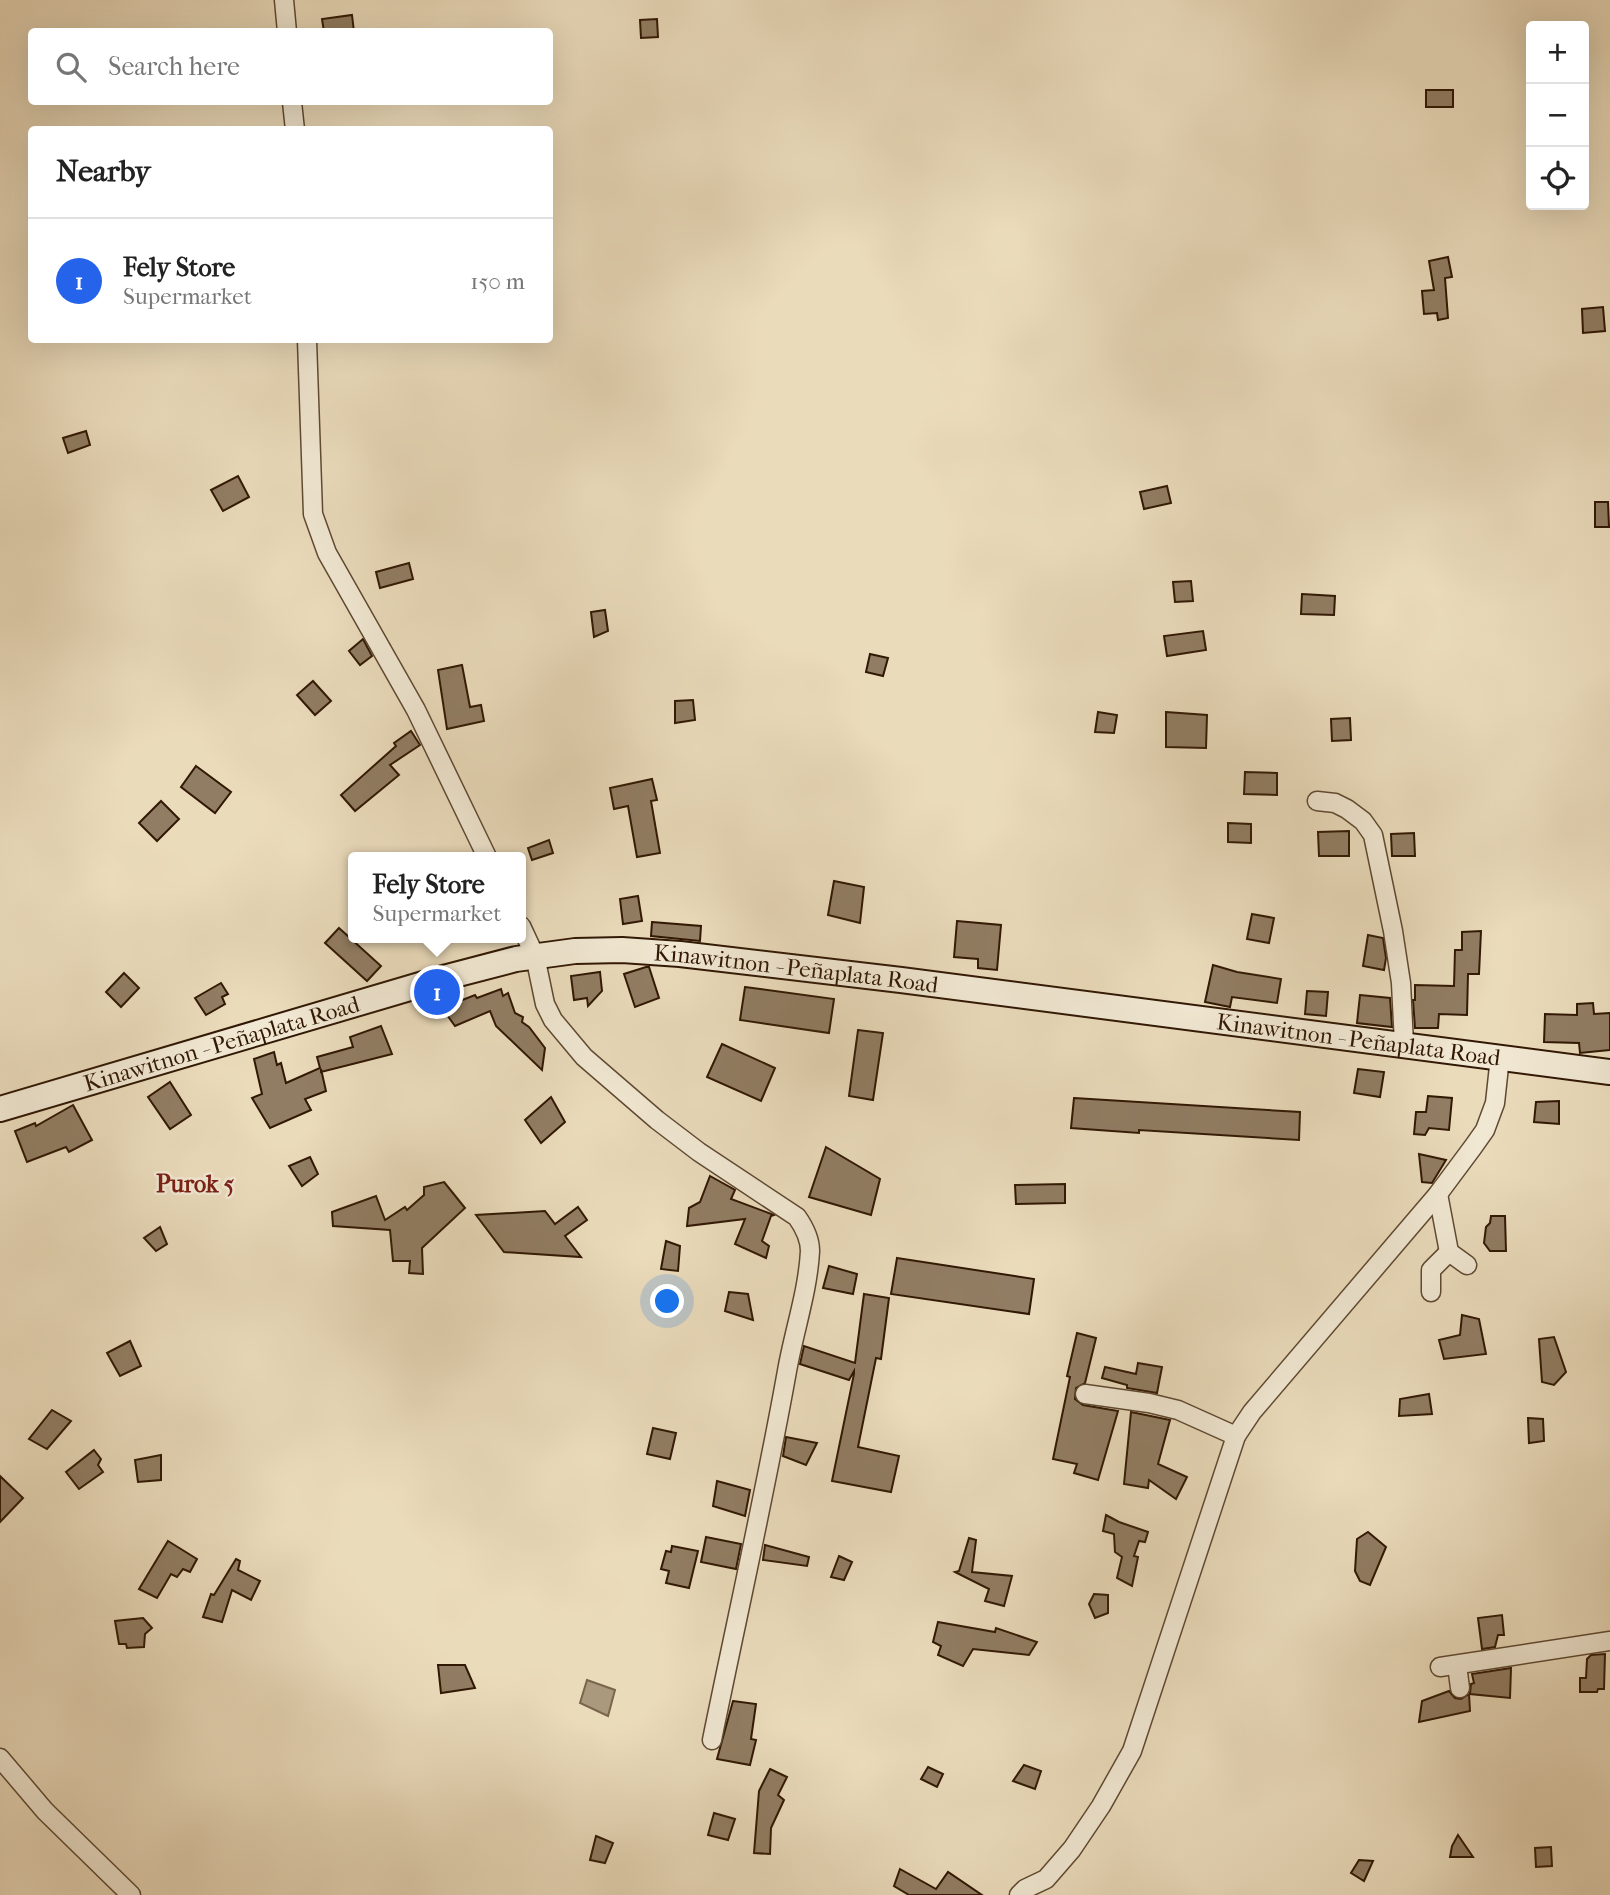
<!DOCTYPE html>
<html lang="en">
<head>
<meta charset="utf-8">
<style>
  body { margin:0; font-family:"IM FELL French Canon",serif; background:#f6f6f6; color:#222 }
  .controls { position:absolute; right:21px; top:21px; display:grid; overflow:hidden; border-radius:7px; box-shadow:0 7px 28px #0002 }
  .controls button { width:63px; height:63px; display:grid; place-items:center; padding:0; border:0; border-bottom:2px solid #e0e0e0; background:#fff; color:#222; font:35px sans-serif }
  .you { position:absolute; left:668px; top:1302px; width:24px; height:24px; margin:-18px; border:5px solid #fff; border-radius:50%; background:#1a73e8; box-shadow:0 0 0 10px #1a73e833 }
  .badge { display:grid; place-items:center; width:46px; height:46px; border-radius:50%; background:#2563eb; color:#fff; font-size:23px; font-weight:700 }
  .pin { position:absolute; translate:-50% -50%; border:4px solid #fff; box-shadow:0 2px 7px #0006 }
  .popup { position:absolute; left:348px; top:852px; width:178px; height:91px; box-sizing:border-box; display:grid; place-content:center; border-radius:7px; background:#fff; filter:drop-shadow(0 2px 5px #0005); font-size:23px; white-space:nowrap; color:#767676 }
  .popup b { font-size:26px; color:#222 }
  .popup::after { content:''; position:absolute; left:50%; top:100%; margin-left:-14px; border:14px solid transparent; border-top-color:#fff }
  .list { margin:0; padding:0; list-style:none }
  h2 { display:flex; justify-content:space-between; align-items:center; height:91px; margin:0; padding:0 28px; font-size:30px }
  h2 small { font-size:23px; font-weight:400; color:#767676 }
  .list li { display:grid; grid-template-columns:46px 1fr auto; gap:21px; align-items:center; box-sizing:border-box; height:126px; padding:0 28px; border-top:2px solid #e0e0e0 }
  .list b { display:block; font-size:26px; white-space:nowrap }
  .list p { margin:0; font-size:23px; white-space:nowrap; color:#767676 }
  .list em { font-size:23px; font-style:normal; color:#767676 }
  .icon { flex:none; width:38px; height:38px; fill:none; stroke:currentColor; stroke-width:2; stroke-linecap:round; stroke-linejoin:round }
  .map { position:relative; flex:none; width:1610px; height:1895px; overflow:hidden }
  .search { position:absolute; background:#fff; box-shadow:0 7px 28px #0002; left:28px; top:28px; width:525px; height:77px; display:flex; align-items:center; gap:18px; box-sizing:border-box; padding:0 24px; border-radius:7px; color:#767676; font-size:26px }
  .panel { position:absolute; background:#fff; box-shadow:0 7px 28px #0002; left:28px; top:126px; width:525px; height:217px; border-radius:7px }
  .map>svg:first-child { display:block }
</style>
</head>
<body>
<div class="map">
<svg width="1610" height="1895" viewBox="0 0 1610 1895">
  <rect width="100%" height="100%" fill="#eadbbb"/>
  <filter id="stains"><feTurbulence type="fractalNoise" baseFrequency=".00286" numOctaves="4"/><feColorMatrix values="0 0 0 0 .2 0 0 0 0 .09 0 0 0 0 .02 0 0 0 .5 -.17"/></filter>
  <radialGradient id="worn" r=".72"><stop offset=".6" stop-color="#630" stop-opacity="0"/><stop offset="1" stop-color="#630" stop-opacity=".3"/></radialGradient>
  <polygon fill="#ab997d" stroke="#7a654d" stroke-width="2" points="587,1680 615,1690 608,1716 580,1703"/>
  <g fill="#917d63" stroke="#311804" stroke-width="2">
    <polygon points="352,15 354,32 324,32 322,19"/>
    <polygon points="657,19 658,37 641,38 640,20"/>
    <rect x="1426" y="90" width="27" height="17"/>
    <polygon points="1448,257 1452,277 1445,278 1448,318 1438,320 1437,313 1424,314 1422,291 1434,290 1429,261"/>
    <polygon points="1603,307 1605,331 1583,333 1582,309"/>
    <polygon points="86,431 90,445 68,453 63,438"/>
    <polygon points="238,476 249,497 223,511 211,490"/>
    <polygon points="1167,486 1171,503 1144,509 1140,492"/>
    <polygon points="1595,502 1608,502 1609,527 1595,527"/>
    <polygon points="409,563 413,579 380,588 376,572"/>
    <polygon points="1191,581 1193,601 1175,602 1173,582"/>
    <polygon points="1302,594 1335,596 1334,615 1301,614"/>
    <polygon points="605,610 608,631 594,637 591,612"/>
    <polygon points="1203,631 1206,650 1167,656 1164,636"/>
    <polygon points="363,639 372,656 360,665 349,651"/>
    <polygon points="870,654 888,658 883,676 866,672"/>
    <polygon points="462,665 470,707 481,705 484,721 447,729 438,670"/>
    <polygon points="313,681 331,701 315,715 297,695"/>
    <polygon points="693,700 695,720 675,723 675,701"/>
    <polygon points="1098,712 1117,715 1114,733 1095,732"/>
    <polygon points="1166,712 1207,715 1206,748 1166,747"/>
    <polygon points="1350,718 1351,740 1332,741 1331,719"/>
    <polygon points="411,731 420,745 390,765 399,775 355,811 341,795 396,746 394,743"/>
    <polygon points="196,766 231,792 215,813 181,787"/>
    <polygon points="1245,772 1277,773 1277,795 1244,794"/>
    <polygon points="652,779 657,800 651,801 660,853 637,857 628,806 614,809 610,788"/>
    <polygon points="161,801 179,819 157,841 139,823"/>
    <polygon points="1228,823 1251,824 1251,843 1228,842"/>
    <polygon points="1349,831 1349,856 1319,856 1318,832"/>
    <polygon points="1414,833 1415,856 1392,856 1391,834"/>
    <polygon points="549,840 553,853 532,860 528,848"/>
    <polygon points="834,881 864,887 860,923 828,915"/>
    <polygon points="638,896 642,921 623,924 620,899"/>
    <polygon points="1252,914 1274,918 1269,943 1247,939"/>
    <polygon points="957,921 1001,925 997,970 978,968 978,959 954,957"/>
    <polygon points="652,922 701,926 700,941 651,936"/>
    <polygon points="339,928 381,966 367,981 325,943"/>
    <polygon points="1481,931 1479,974 1468,974 1467,1015 1439,1014 1438,1028 1415,1028 1413,1000 1415,1000 1415,985 1454,986 1455,950 1462,950 1462,932"/>
    <polygon points="1368,935 1383,938 1386,958 1384,970 1363,966"/>
    <polygon points="1213,965 1237,972 1281,979 1277,1003 1232,997 1230,1007 1205,1002"/>
    <polygon points="646,967 649,967 659,998 635,1007 624,974"/>
    <polygon points="600,972 602,991 588,1006 587,998 574,1000 571,976"/>
    <polygon points="124,973 139,988 121,1007 106,992"/>
    <polygon points="221,983 228,994 222,997 225,1004 206,1015 195,998"/>
    <polygon points="745,987 834,999 829,1033 740,1020"/>
    <polygon points="501,989 503,996 508,993 515,1013 523,1017 522,1022 529,1027 545,1048 542,1070 496,1026 490,1011 455,1026 442,1008 475,995 477,998"/>
    <polygon points="1307,991 1328,992 1326,1016 1305,1014"/>
    <polygon points="1360,995 1390,998 1392,1027 1357,1023"/>
    <polygon points="1593,1003 1594,1014 1610,1013 1610,1050 1580,1053 1579,1043 1544,1042 1545,1014 1577,1015 1577,1004"/>
    <polygon points="381,1026 392,1054 321,1072 321,1069 326,1091 305,1099 311,1110 270,1128 252,1098 262,1094 254,1059 274,1052 277,1065 281,1063 286,1083 320,1068 317,1057 353,1047 350,1037"/>
    <polygon points="858,1030 883,1033 873,1100 849,1096"/>
    <polygon points="722,1044 775,1068 761,1101 707,1077"/>
    <polygon points="1358,1069 1384,1072 1380,1097 1354,1093"/>
    <polygon points="170,1082 191,1115 170,1129 148,1097"/>
    <polygon points="1428,1096 1452,1098 1449,1130 1429,1128 1425,1135 1414,1134 1416,1112 1426,1112"/>
    <polygon points="551,1097 565,1122 541,1143 525,1120"/>
    <polygon points="1074,1098 1300,1112 1299,1140 1139,1130 1139,1133 1071,1128"/>
    <polygon points="1559,1101 1559,1124 1534,1122 1536,1102"/>
    <polygon points="73,1105 92,1140 69,1152 66,1147 27,1162 15,1131 35,1123 36,1126"/>
    <polygon points="826,1147 880,1179 871,1215 809,1197"/>
    <polygon points="1419,1154 1446,1160 1432,1183 1422,1182"/>
    <polygon points="310,1157 318,1174 302,1186 289,1166"/>
    <polygon points="710,1176 735,1190 731,1199 774,1215 771,1216 762,1241 769,1246 766,1258 735,1244 745,1219 687,1226 689,1208 700,1202"/>
    <polygon points="444,1182 465,1208 422,1248 423,1274 409,1273 410,1261 393,1261 390,1230 333,1226 332,1212 376,1196 385,1220 405,1207 407,1210 424,1195 424,1187"/>
    <polygon points="1065,1184 1065,1203 1016,1204 1015,1185"/>
    <polygon points="578,1207 587,1220 565,1236 581,1257 504,1252 476,1215 545,1211 555,1224"/>
    <polygon points="1491,1216 1505,1216 1506,1251 1490,1251 1484,1243 1486,1227 1490,1223"/>
    <polygon points="160,1227 167,1244 156,1251 144,1238"/>
    <polygon points="666,1241 680,1246 678,1271 661,1269"/>
    <polygon points="897,1258 1034,1279 1029,1314 891,1294"/>
    <polygon points="829,1266 857,1274 853,1294 823,1288"/>
    <polygon points="729,1292 748,1294 753,1320 725,1311"/>
    <polygon points="864,1294 889,1298 881,1359 876,1358 858,1447 899,1456 891,1492 832,1481 854,1374 854,1371 849,1380 800,1364 804,1346 855,1363"/>
    <polygon points="1462,1315 1479,1319 1486,1354 1444,1359 1439,1340 1460,1335"/>
    <polygon points="1077,1333 1096,1338 1085,1383 1076,1388 1075,1399 1083,1405 1118,1411 1098,1480 1074,1473 1077,1464 1053,1459 1070,1377 1067,1376"/>
    <polygon points="1554,1337 1566,1372 1554,1385 1542,1382 1539,1339"/>
    <polygon points="130,1341 141,1366 120,1376 107,1353"/>
    <polygon points="1138,1363 1162,1367 1157,1393 1127,1388 1127,1385 1102,1378 1105,1367 1136,1374"/>
    <polygon points="1429,1394 1432,1414 1399,1416 1400,1399"/>
    <polygon points="52,1410 71,1421 47,1449 29,1439"/>
    <polygon points="1131,1412 1170,1420 1158,1464 1187,1477 1176,1499 1149,1480 1148,1488 1124,1484"/>
    <polygon points="1528,1418 1543,1419 1544,1441 1529,1443"/>
    <polygon points="653,1428 676,1433 670,1459 647,1454"/>
    <polygon points="786,1437 817,1443 806,1465 783,1456"/>
    <polygon points="94,1450 101,1459 98,1465 103,1472 79,1489 66,1472"/>
    <polygon points="161,1455 161,1480 138,1482 135,1460"/>
    <polygon points="0,1476 23,1498 0,1522"/>
    <polygon points="717,1481 750,1490 745,1516 713,1506"/>
    <polygon points="1106,1515 1119,1522 1148,1532 1145,1542 1139,1541 1134,1556 1138,1557 1132,1586 1117,1578 1122,1557 1115,1552 1114,1534 1103,1531"/>
    <polygon points="1368,1532 1386,1547 1370,1585 1360,1581 1355,1571 1357,1539"/>
    <polygon points="706,1537 741,1544 736,1569 701,1562"/>
    <polygon points="969,1538 976,1540 972,1572 1012,1576 1004,1606 985,1601 989,1589 955,1572 959,1571"/>
    <polygon points="168,1541 197,1559 190,1572 183,1569 177,1577 171,1574 157,1598 139,1589"/>
    <polygon points="765,1545 809,1557 807,1566 763,1560"/>
    <polygon points="672,1546 698,1551 689,1588 666,1583 669,1571 661,1569 666,1551 671,1552"/>
    <polygon points="839,1556 852,1562 844,1580 831,1577"/>
    <polygon points="236,1559 240,1561 238,1570 260,1581 251,1600 232,1590 222,1622 203,1617 211,1594 214,1595"/>
    <polygon points="1094,1594 1108,1595 1108,1613 1095,1618 1089,1604"/>
    <polygon points="1502,1615 1504,1635 1498,1635 1495,1647 1482,1649 1478,1618"/>
    <polygon points="143,1618 152,1628 145,1634 144,1647 127,1648 126,1644 119,1644 115,1621"/>
    <polygon points="938,1622 995,1632 996,1628 1037,1642 1029,1655 973,1649 963,1666 938,1655 941,1646 933,1642"/>
    <polygon points="1605,1654 1604,1689 1598,1689 1597,1692 1580,1692 1580,1678 1586,1678 1587,1659 1591,1655"/>
    <polygon points="438,1665 465,1665 475,1688 441,1693"/>
    <polygon points="1511,1668 1510,1698 1470,1694 1471,1684 1474,1683 1472,1674"/>
    <polygon points="1449,1691 1455,1698 1461,1699 1469,1694 1470,1711 1419,1722 1422,1701"/>
    <polygon points="733,1701 756,1704 751,1739 756,1740 750,1765 717,1759"/>
    <polygon points="1024,1765 1041,1771 1035,1789 1013,1781"/>
    <polygon points="928,1767 943,1774 937,1787 921,1779"/>
    <polygon points="770,1769 787,1777 778,1795 784,1800 771,1828 770,1854 754,1853 759,1791"/>
    <polygon points="714,1813 735,1819 728,1840 708,1835"/>
    <polygon points="1458,1835 1473,1857 1450,1857 1452,1846"/>
    <polygon points="596,1836 613,1843 605,1863 590,1860"/>
    <polygon points="1551,1847 1552,1866 1536,1867 1535,1848"/>
    <polygon points="1359,1860 1373,1861 1364,1881 1351,1873"/>
    <polygon points="900,1869 936,1889 948,1872 982,1895 909,1895 894,1886"/>
  </g>
  <g fill="none" stroke-linecap="round" stroke-linejoin="round">
    <g stroke="#5f4932" stroke-width="21">
      <g id="street">
        <polyline points="284,0 287,32"/>
        <polyline points="292,102 295,130"/>
        <polyline points="307,340 313,514 327,553 416,710 487,857"/>
        <polyline points="1317,801 1335,803 1347,809 1363,821 1373,835 1393,931 1401,983 1404,1044"/>
        <path d="M 521,926 L 535,956 L 545,1004 L 553,1020 L 584,1057 L 657,1120 L 699,1152 L 797,1217 C 804,1227 810,1238 810,1251 C 808,1291 794,1331 787,1371 C 765,1494 737,1617 712,1740"/>
        <polyline points="1438,1194 1449,1252 1467,1265"/>
        <polyline points="1431,1292 1431,1270 1449,1252"/>
        <polyline points="1085,1394 1149,1403 1178,1410 1236,1436"/>
        <polyline points="1457,1665 1460,1688"/>
        <polyline points="1440,1667 1610,1641"/>
        <polyline points="0,1758 45,1811 131,1895"/>
        <polyline points="1019,1895 1025,1889 1046,1879 1072,1849 1101,1806 1132,1751 1236,1436 1252,1412 1438,1194 1473,1147 1485,1130 1495,1103 1500,1057"/>
      </g>
    </g>
    <g stroke="#311804" stroke-width="28">
      <g id="secondary">
        <path id="s1" d="M 0,1109 L 447,977 L 516,959 L 575,951 L 622,950 L 680,954 L 901,980 L 1610,1072"/>
      </g>
    </g>
    <use href="#street" stroke="#f1e8d3" stroke-width="18"/>
    <use href="#secondary" stroke="#f1e8d3" stroke-width="24"/>
  </g>
  <g text-anchor="middle" stroke-width="5" stroke-linejoin="round" paint-order="stroke">
    <g font-size="23" fill="#311804" stroke="#f1e8d3">
      <text dy="8" stroke="none"><textPath href="#s1" startOffset="819">Kinawitnon - Peñaplata Road</textPath></text>
      <text dy="8" stroke="none"><textPath href="#s1" startOffset="1386">Kinawitnon - Peñaplata Road</textPath></text>
      <text dy="8" stroke="none"><textPath href="#s1" startOffset="231">Kinawitnon - Peñaplata Road</textPath></text>
    </g>
    <g font-size="24" font-weight="bold" fill="#7a1f14" stroke="#f1e8d3">
      <text x="195" y="1192">Purok 5</text>
    </g>
  </g>
  <rect width="100%" height="100%" filter="url(#stains)"/>
  <rect width="100%" height="100%" fill="url(#worn)"/>
</svg>
<div class="controls">
<button>+</button>
<button>−</button>
<button><svg class="icon" aria-label="locate" viewBox="0 0 24 24"><circle cx="12" cy="12" r="6"/><path d="M12 2v4M12 18v4M2 12h4M18 12h4"/></svg></button>
</div>
<div class="you"></div>
<div class="pin badge" style="left:437px;top:992px">1</div>
<div class="popup"><b>Fely Store</b>Supermarket</div>
<div class="search"><svg class="icon" aria-label="search" viewBox="0 0 24 24"><circle cx="10" cy="10" r="6"/><path d="M15 15l6 6"/></svg>Search here</div>
<section class="panel">
<h2>Nearby<small></small></h2>
<ul class="list">
<li><span class="badge">1</span><div><b>Fely Store</b><p>Supermarket</p></div><em>150 m</em></li>
</ul>
</section>
</div>
</body>
</html>
